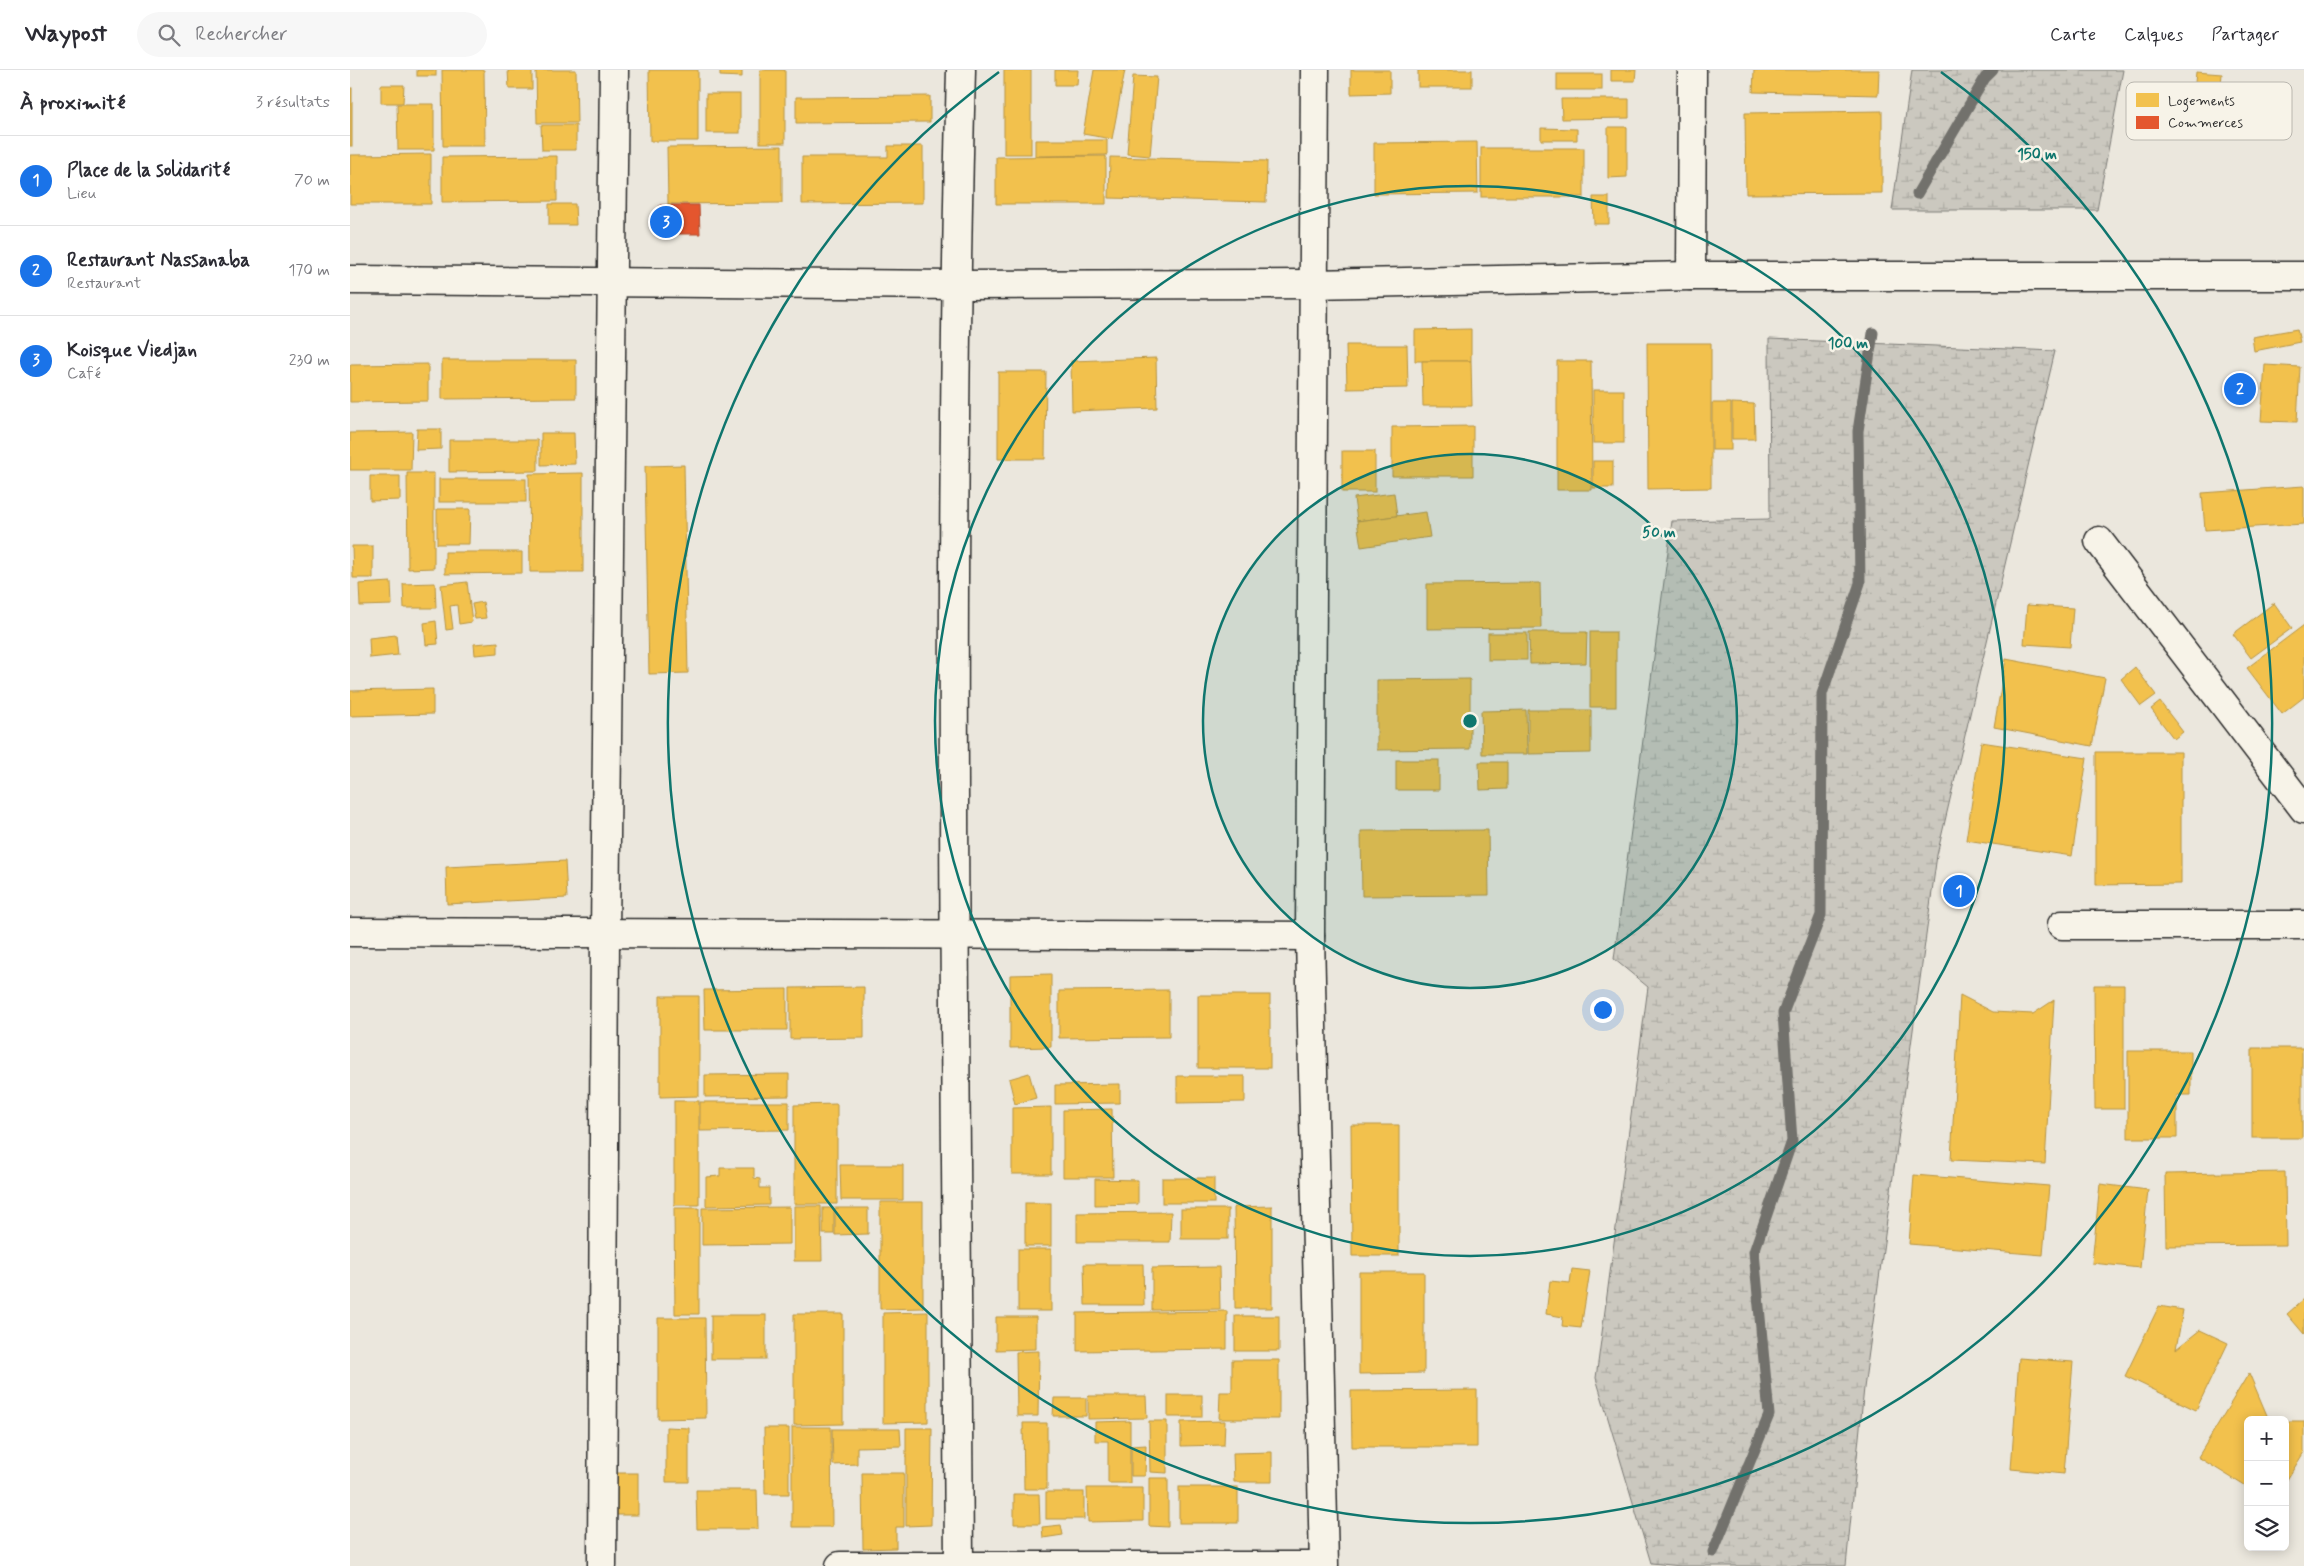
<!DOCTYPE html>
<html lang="fr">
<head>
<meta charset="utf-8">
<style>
  body { margin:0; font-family:Mynerve,sans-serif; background:#f7f7f7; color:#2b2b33 }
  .controls { position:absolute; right:15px; bottom:15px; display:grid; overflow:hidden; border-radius:8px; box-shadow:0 2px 12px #0003 }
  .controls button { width:45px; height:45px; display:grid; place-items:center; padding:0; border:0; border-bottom:1px solid #e1e1e2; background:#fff; color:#2b2b33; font:25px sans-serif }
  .you { position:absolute; left:1252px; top:939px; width:18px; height:18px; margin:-12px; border:4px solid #fff; border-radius:50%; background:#1a73e8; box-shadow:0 0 0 8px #1a73e833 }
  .badge { display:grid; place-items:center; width:32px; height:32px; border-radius:50%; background:#1a73e8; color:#fff; font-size:16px; font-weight:700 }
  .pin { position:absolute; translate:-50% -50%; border:2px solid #fff; box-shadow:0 1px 5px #0006 }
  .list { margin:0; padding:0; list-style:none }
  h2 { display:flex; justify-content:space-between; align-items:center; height:65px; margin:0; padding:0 20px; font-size:21px }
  h2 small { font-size:16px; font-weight:400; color:#7c7c81 }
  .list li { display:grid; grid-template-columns:32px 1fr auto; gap:15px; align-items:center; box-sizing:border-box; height:90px; padding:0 20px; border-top:1px solid #e1e1e2 }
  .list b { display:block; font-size:19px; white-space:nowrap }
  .list p { margin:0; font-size:16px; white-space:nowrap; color:#7c7c81 }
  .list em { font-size:16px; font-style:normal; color:#7c7c81 }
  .icon { flex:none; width:28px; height:28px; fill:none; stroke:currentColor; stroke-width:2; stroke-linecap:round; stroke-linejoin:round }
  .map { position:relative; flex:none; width:1954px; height:1496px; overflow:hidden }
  header { display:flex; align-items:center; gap:30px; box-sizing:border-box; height:70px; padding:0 25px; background:#fff; border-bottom:1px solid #e1e1e2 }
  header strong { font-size:24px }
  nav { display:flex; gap:28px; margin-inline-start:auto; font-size:18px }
  .search { width:350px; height:45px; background:#f7f7f7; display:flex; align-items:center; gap:12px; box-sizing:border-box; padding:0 18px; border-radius:28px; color:#7c7c81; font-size:19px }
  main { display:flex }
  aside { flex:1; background:#fff }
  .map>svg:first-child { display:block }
</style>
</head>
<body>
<header>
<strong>Waypost</strong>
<div class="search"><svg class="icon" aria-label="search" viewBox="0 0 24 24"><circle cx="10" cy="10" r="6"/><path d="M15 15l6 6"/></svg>Rechercher</div>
<nav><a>Carte</a><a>Calques</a><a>Partager</a></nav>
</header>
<main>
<aside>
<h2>À proximité<small>3 résultats</small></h2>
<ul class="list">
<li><span class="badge">1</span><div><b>Place de la solidarité</b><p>Lieu</p></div><em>70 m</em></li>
<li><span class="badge">2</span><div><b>Restaurant Nassanaba</b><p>Restaurant</p></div><em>170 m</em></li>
<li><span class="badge">3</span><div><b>Koisque Viedjan</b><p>Café</p></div><em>230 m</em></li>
</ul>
</aside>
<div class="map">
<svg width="1954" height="1496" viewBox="0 0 1954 1496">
  <defs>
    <pattern id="wetland-marsh" width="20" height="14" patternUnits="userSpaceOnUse" patternTransform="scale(1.25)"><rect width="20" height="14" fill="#cbc8bf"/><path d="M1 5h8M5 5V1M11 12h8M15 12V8" fill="none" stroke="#aeaca4"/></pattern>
  </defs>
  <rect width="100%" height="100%" fill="#ebe7dd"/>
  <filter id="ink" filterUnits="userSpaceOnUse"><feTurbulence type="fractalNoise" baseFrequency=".02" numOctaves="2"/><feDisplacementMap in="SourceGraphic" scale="10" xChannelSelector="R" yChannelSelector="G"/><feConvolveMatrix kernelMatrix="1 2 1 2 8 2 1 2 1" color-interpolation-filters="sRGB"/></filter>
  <g filter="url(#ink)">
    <g fill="url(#wetland-marsh)" stroke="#7b7a75">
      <polygon points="1562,0 1773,0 1747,140 1542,140"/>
      <polygon points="1419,269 1705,281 1587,785 1514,1318 1496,1496 1331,1496 1301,1493 1246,1308 1298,917 1264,889 1322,451 1420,449"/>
    </g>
    <g fill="#f2c14e" stroke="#b69444">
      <rect x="67" y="0" width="19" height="6"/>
      <polygon points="92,0 134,0 135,76 93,76"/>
      <polygon points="158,0 182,0 182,19 159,19"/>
      <polygon points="186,0 226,0 227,53 187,53"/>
      <polygon points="299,0 348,0 348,71 300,71"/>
      <polygon points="370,0 392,0 392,7 370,6"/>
      <rect x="410" y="0" width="25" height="73"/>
      <rect x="654" y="0" width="27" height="84"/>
      <polygon points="705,0 728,0 727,15 705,15"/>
      <polygon points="744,0 775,0 762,69 733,64"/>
      <polygon points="1001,0 1040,0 1040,23 1001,24"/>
      <rect x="1068" y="0" width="54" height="17"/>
      <polygon points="1261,0 1286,0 1285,11 1261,11"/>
      <polygon points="1404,0 1529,0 1528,25 1403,22"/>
      <polygon points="1846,2 1872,4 1870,25 1844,23"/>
      <rect x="1207" y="4" width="45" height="16"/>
      <polygon points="783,6 807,7 800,86 777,84"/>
      <polygon points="31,15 54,15 53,33 31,33"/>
      <rect x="0" y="18" width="2" height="58"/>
      <rect x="356" y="24" width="34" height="39"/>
      <polygon points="580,26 580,52 446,53 446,27"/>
      <polygon points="1211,29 1279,29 1279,48 1212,49"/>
      <polygon points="47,34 84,34 84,80 48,80"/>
      <polygon points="1532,41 1532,123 1396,124 1395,43"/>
      <polygon points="191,55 226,55 226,80 192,80"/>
      <polygon points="1258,57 1277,57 1277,107 1258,108"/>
      <polygon points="1191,58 1227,59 1227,70 1191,70"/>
      <polygon points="685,70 757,70 757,85 685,86"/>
      <polygon points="1127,72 1128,123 1024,124 1024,73"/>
      <polygon points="432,76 432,133 318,134 317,77"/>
      <polygon points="538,76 573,76 573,133 452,134 452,87 538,87"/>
      <rect x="1131" y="78" width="103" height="49"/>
      <polygon points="81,84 81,134 0,134 0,85"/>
      <polygon points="207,86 207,131 92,132 92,87"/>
      <polygon points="756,86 756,134 646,134 646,87"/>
      <polygon points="760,87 917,91 916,132 759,128"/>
      <polygon points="1243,127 1259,127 1259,154 1244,154"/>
      <polygon points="199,134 225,134 226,155 199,155"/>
      <polygon points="1121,259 1121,291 1065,291 1065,260"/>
      <polygon points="1947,259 1950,272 1904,281 1902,267"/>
      <polygon points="1297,273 1361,273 1361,418 1298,419"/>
      <polygon points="996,275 1057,275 1058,318 997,319"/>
      <polygon points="806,288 807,338 722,341 721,291"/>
      <polygon points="92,290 226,290 226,328 92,329"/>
      <polygon points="1072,291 1121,291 1122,336 1073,336"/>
      <polygon points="1207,291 1241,291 1242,420 1207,420"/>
      <polygon points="78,294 78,331 0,332 0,295"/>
      <polygon points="1915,295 1950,297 1947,352 1911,351"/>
      <polygon points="648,302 696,302 695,389 648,389"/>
      <rect x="1243" y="320" width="31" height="53"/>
      <rect x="1362" y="333" width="19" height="47"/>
      <polygon points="1382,333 1404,334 1405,369 1382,369"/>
      <polygon points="1123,356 1123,406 1042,406 1042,357"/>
      <polygon points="67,359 91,359 91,379 66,380"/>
      <polygon points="62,362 61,400 0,400 0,363"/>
      <polygon points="191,363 224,363 225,394 191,395"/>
      <polygon points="99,370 188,370 188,401 99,402"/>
      <rect x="992" y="381" width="33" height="41"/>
      <rect x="1243" y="391" width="20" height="27"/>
      <polygon points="334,395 338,603 299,604 295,396"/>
      <polygon points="57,403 84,403 84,498 58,499"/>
      <polygon points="233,403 233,502 180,502 179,404"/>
      <polygon points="20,406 50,406 50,430 20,431"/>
      <rect x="89" y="409" width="87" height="23"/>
      <polygon points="1954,416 1954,454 1855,460 1852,423"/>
      <polygon points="1044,423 1047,446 1007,451 1004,428"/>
      <polygon points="87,439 120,439 119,474 87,474"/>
      <polygon points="1076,442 1080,467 1011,477 1007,451"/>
      <polygon points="2,476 23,476 23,508 3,508"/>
      <polygon points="95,482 172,482 172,503 95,504"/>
      <polygon points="41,512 42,535 10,536 9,514"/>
      <polygon points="117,512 122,552 109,554 107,535 100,536 103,559 96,560 91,515"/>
      <polygon points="85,513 86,538 54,538 53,514"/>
      <polygon points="1190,513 1191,558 1077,559 1077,514"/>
      <polygon points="133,532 136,548 125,549 122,534"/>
      <polygon points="1924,533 1942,558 1901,588 1883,564"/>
      <polygon points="1677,535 1723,538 1720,577 1674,574"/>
      <polygon points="86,551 88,574 76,575 74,553"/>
      <polygon points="1954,555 1954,627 1932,644 1897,598"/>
      <polygon points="1179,562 1237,562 1236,593 1180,594"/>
      <rect x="1240" y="562" width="26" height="75"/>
      <rect x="1138" y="563" width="39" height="27"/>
      <polygon points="46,565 48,585 20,588 19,568"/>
      <polygon points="148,572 148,583 125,585 124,574"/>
      <polygon points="1656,589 1755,608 1742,676 1644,657"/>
      <polygon points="1785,597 1806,625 1791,636 1771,609"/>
      <polygon points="1120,609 1120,679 1027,680 1027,610"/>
      <polygon points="83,619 83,644 0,646 0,621"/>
      <polygon points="1810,632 1833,662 1824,669 1801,639"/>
      <polygon points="1176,640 1177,684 1132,684 1131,641"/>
      <polygon points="1178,640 1241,640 1241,683 1178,684"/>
      <polygon points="1631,672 1737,688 1722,786 1616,770"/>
      <polygon points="1746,682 1831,682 1831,814 1746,815"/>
      <rect x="1046" y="690" width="43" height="30"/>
      <polygon points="1129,692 1157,692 1157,719 1130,720"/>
      <polygon points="1138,760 1139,825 1012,826 1011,761"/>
      <polygon points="215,791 217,828 97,834 96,797"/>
      <polygon points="701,904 701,977 660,978 660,905"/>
      <polygon points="1744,915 1774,915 1774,1039 1745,1039"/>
      <polygon points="514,917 514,968 440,969 440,918"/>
      <polygon points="437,919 437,960 355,960 354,920"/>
      <polygon points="819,920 819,967 709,968 709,921"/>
      <rect x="848" y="925" width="72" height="73"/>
      <polygon points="1610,925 1643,942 1683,944 1704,930 1695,1094 1601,1090"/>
      <polygon points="310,926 349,926 349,1026 310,1027"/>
      <rect x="1902" y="978" width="50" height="90"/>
      <polygon points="1778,981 1841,981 1841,1025 1827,1025 1827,1068 1778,1068"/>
      <polygon points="679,1003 686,1028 665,1034 659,1009"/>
      <polygon points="439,1004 439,1026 355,1027 355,1005"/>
      <polygon points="827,1006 895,1006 895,1032 827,1033"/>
      <polygon points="770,1014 770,1033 705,1034 705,1015"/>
      <rect x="324" y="1031" width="25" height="104"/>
      <polygon points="350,1032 439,1032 439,1060 350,1061"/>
      <polygon points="487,1034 487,1134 444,1134 444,1035"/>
      <polygon points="701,1037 701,1104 662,1104 662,1038"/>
      <polygon points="762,1039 763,1107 713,1107 713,1040"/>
      <polygon points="1001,1055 1049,1055 1049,1186 1002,1186"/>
      <polygon points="490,1095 553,1095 553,1130 491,1130"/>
      <polygon points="370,1098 404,1098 404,1108 410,1109 410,1118 419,1118 419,1135 356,1136 356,1107 370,1106"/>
      <polygon points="1935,1102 1936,1175 1816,1176 1815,1104"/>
      <polygon points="1564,1105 1699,1116 1693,1185 1559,1174"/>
      <rect x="812" y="1108" width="52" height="25"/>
      <polygon points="745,1109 788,1110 788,1134 745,1135"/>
      <polygon points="1750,1114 1798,1120 1790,1198 1742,1193"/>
      <polygon points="530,1132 573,1132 573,1238 530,1239"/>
      <rect x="675" y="1133" width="26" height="43"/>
      <polygon points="444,1136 471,1136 472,1191 444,1191"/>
      <polygon points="922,1136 922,1238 885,1238 884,1137"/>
      <polygon points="440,1137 440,1174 352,1175 352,1138"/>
      <polygon points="324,1138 349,1138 349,1244 325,1244"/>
      <rect x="473" y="1138" width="11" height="26"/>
      <polygon points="485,1138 518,1138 518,1164 485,1165"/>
      <rect x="831" y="1139" width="47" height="30"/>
      <polygon points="821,1142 820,1172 727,1172 727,1143"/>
      <rect x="668" y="1179" width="33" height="62"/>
      <polygon points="734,1194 793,1194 794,1235 735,1235"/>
      <polygon points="869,1197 870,1239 802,1240 802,1198"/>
      <polygon points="1222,1199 1240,1201 1231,1258 1212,1256 1213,1247 1196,1244 1200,1211 1220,1213"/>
      <polygon points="1009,1202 1074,1202 1074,1303 1009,1304"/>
      <polygon points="1954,1229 1954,1264 1937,1244"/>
      <polygon points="1809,1236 1833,1240 1826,1279 1850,1260 1878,1273 1846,1340 1775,1306"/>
      <polygon points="877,1241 877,1279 727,1281 727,1243"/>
      <polygon points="578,1242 578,1352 533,1353 533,1243"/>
      <polygon points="444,1244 493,1244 493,1354 444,1355"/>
      <rect x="361" y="1245" width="55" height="44"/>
      <rect x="885" y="1246" width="44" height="35"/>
      <polygon points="646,1247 686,1247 686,1279 646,1280"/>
      <polygon points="308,1248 355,1248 356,1348 308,1349"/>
      <polygon points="689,1281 688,1346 667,1346 666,1282"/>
      <polygon points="1669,1288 1723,1292 1714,1404 1661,1399"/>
      <polygon points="882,1290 929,1290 929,1349 869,1349 870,1322 882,1322"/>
      <polygon points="1899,1303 1919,1350 1898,1350 1898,1418 1848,1387"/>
      <polygon points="1127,1320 1127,1377 1002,1377 1001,1321"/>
      <rect x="818" y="1325" width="34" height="22"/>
      <polygon points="738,1326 796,1326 797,1348 738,1349"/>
      <polygon points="704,1328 736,1328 736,1346 703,1346"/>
      <polygon points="780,1351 780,1413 758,1413 758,1371 745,1371 745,1352"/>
      <polygon points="799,1351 817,1351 817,1403 800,1402"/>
      <polygon points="875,1351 874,1375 831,1376 831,1352"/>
      <polygon points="1935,1351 1954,1351 1954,1382 1935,1413"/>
      <polygon points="673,1353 697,1353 697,1419 674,1419"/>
      <polygon points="316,1357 339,1358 339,1412 316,1412"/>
      <polygon points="442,1357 481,1357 482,1457 442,1457"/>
      <polygon points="414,1358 439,1358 439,1424 415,1424"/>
      <polygon points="556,1358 582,1358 581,1455 556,1456"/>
      <polygon points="482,1359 550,1359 551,1376 507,1377 507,1394 483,1395"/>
      <polygon points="796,1375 795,1406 781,1406 781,1376"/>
      <polygon points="922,1382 922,1412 884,1412 883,1383"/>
      <rect x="255" y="1403" width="33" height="42"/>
      <polygon points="512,1403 554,1403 554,1457 546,1457 546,1478 513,1479"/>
      <polygon points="799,1408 818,1408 818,1457 799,1456"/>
      <rect x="829" y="1417" width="59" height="36"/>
      <polygon points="737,1418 793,1418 793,1451 738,1452"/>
      <polygon points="346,1420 407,1420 408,1459 347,1459"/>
      <rect x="696" y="1422" width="38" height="27"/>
      <polygon points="664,1424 689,1424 690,1454 664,1454"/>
      <polygon points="711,1455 713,1465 693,1468 692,1457"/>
    </g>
    <polygon fill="#e4572e" stroke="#ac4a2d" points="310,135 349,135 350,164 310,164"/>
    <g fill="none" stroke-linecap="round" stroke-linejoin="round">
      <g stroke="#72716c" stroke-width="11">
        <polyline points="1567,124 1635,8 1643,0"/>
        <polyline points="1363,1482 1419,1345 1404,1182 1442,1071 1433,943 1471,845 1472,624 1510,513 1508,361 1523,263"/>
      </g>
      <g stroke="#2b2b2b" stroke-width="31">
        <g id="minor">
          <polyline points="965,0 960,866 974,1496"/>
          <polyline points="1341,206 1342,0"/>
          <polyline points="0,210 606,215 963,214 1341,206 1954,206"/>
          <polyline points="1749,471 1954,739"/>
          <polyline points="1712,855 1954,855"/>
          <polyline points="0,862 960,866"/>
          <polyline points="252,1496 255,864 264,0"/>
          <polyline points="490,1496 969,1496"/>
          <path d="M 609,1496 C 606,997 598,498 611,0"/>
        </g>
      </g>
      <use href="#minor" stroke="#f7f3e8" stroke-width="28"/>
    </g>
  </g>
  <circle cx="1120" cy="651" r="267" fill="#0f766e" fill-opacity=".12"/>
  <g fill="none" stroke="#0f766e" stroke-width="2.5">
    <circle cx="1120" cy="651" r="267"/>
    <circle cx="1120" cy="651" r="535"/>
    <path d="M1591 2A802 802 0 1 1 649 2"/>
  </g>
  <rect x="1776" y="12" width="166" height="58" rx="8" fill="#f7f3e8" stroke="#bab7af" stroke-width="1"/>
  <rect x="1786" y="23" width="23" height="14" fill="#f2c14e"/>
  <rect x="1786" y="46" width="23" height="13" fill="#e4572e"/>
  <g font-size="14" fill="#2b2b2b">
    <text x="1818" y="35">Logements</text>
    <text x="1818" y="57">Commerces</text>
  </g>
  <circle cx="1120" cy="651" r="8" fill="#0f766e" stroke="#f7f3e8" stroke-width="2.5"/>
  <g font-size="15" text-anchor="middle" font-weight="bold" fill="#0f766e" stroke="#f7f3e8" stroke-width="5" stroke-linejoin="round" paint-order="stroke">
    <text x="1687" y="89">150 m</text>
    <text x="1498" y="278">100 m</text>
    <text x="1309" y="467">50 m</text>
  </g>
</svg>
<div class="controls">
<button>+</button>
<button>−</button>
<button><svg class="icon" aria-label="layers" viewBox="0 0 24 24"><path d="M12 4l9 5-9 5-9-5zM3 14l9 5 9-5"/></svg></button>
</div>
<div class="you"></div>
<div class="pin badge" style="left:1609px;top:821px">1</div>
<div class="pin badge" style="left:1890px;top:319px">2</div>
<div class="pin badge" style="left:316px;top:152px">3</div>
</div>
</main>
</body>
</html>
